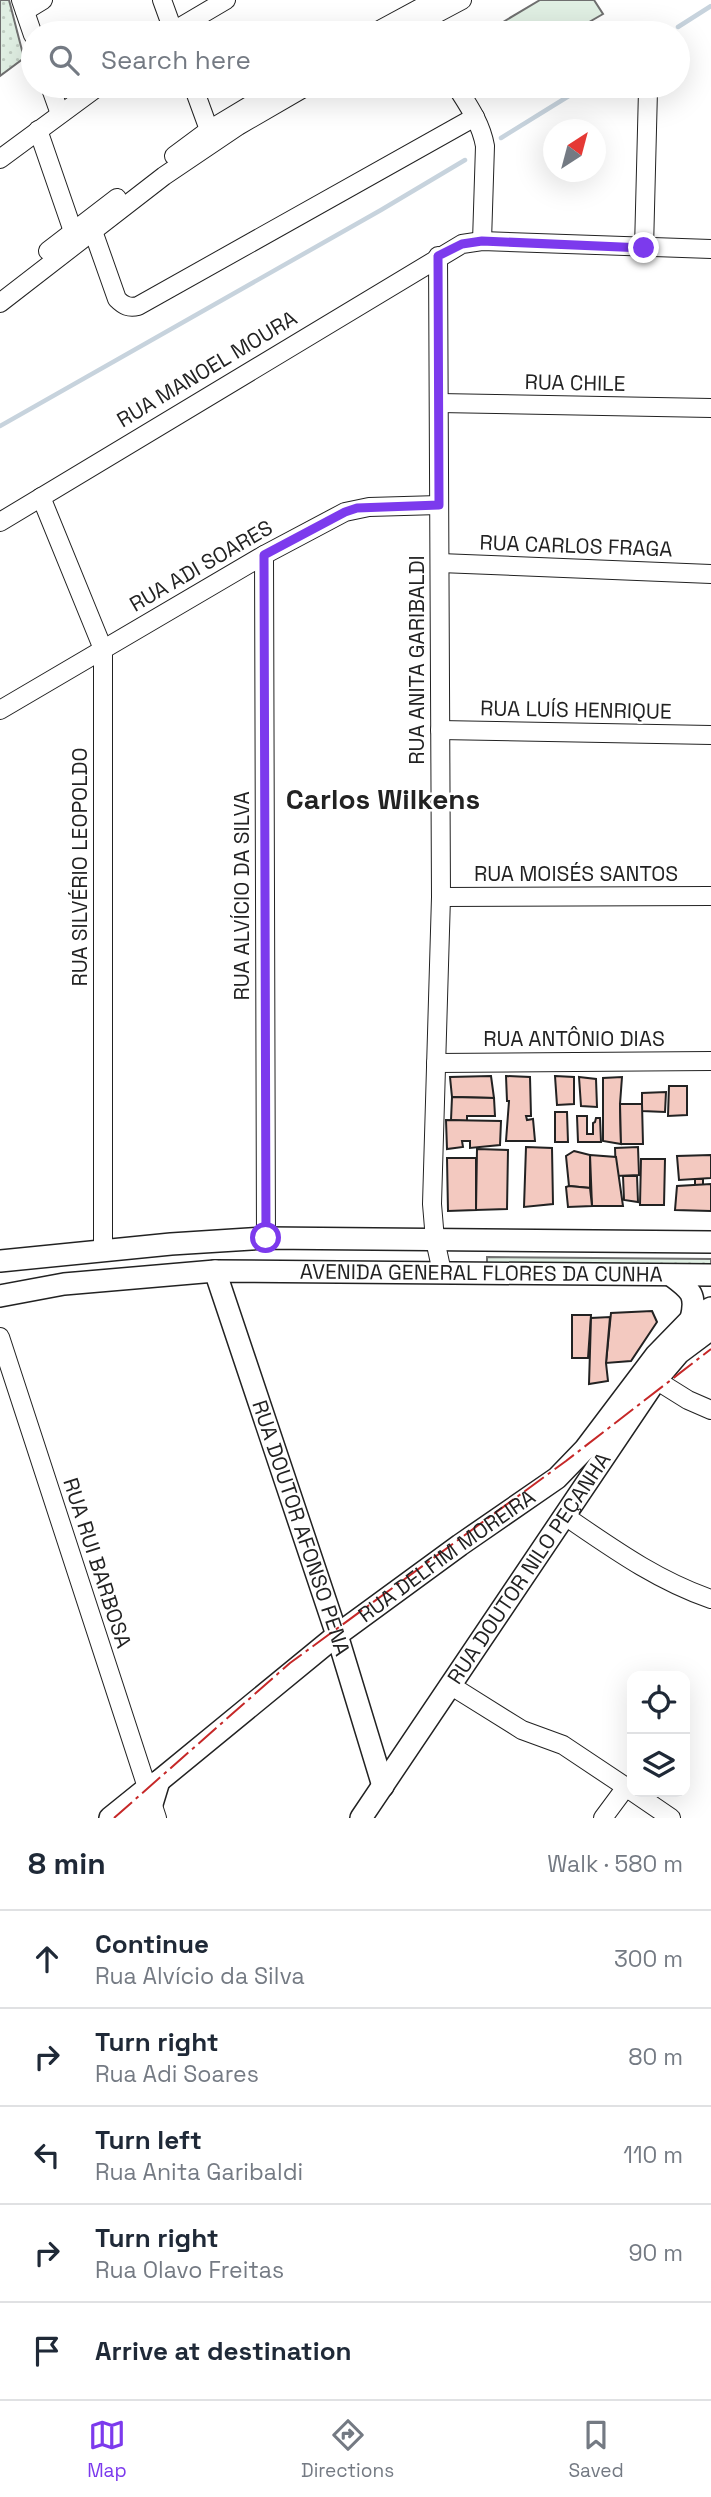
<!DOCTYPE html>
<html lang="en">
<head>
<meta charset="utf-8">
<style>
  body { margin:0; font-family:"Space Grotesk",sans-serif; background:#f6f6f7; color:#1f2937 }
  .controls { position:absolute; right:21px; bottom:21px; display:grid; overflow:hidden; border-radius:14px; box-shadow:0 7px 28px #0002 }
  .controls button { width:63px; height:63px; display:grid; place-items:center; padding:0; border:0; border-bottom:2px solid #e0e1e3; background:#fff; color:#1f2937; font:35px sans-serif }
  .compass { position:absolute; left:543px; top:119px; width:63px; height:63px; border-radius:50%; background:#fff; box-shadow:0 7px 28px #0002; rotate:36deg }
  .stop { position:absolute; width:21px; height:21px; margin:-16px; border:5px solid #7c3aed; border-radius:50%; background:#fff }
  .stop.end { background:#7c3aed; border-color:#fff; box-shadow:0 2px 7px #0008 }
  .list { margin:0; padding:0; list-style:none }
  h2 { display:flex; justify-content:space-between; align-items:center; height:91px; margin:0; padding:0 28px; font-size:30px }
  h2 small { font-size:23px; font-weight:400; color:#747a83 }
  .list li { display:grid; grid-template-columns:46px 1fr auto; gap:21px; align-items:center; box-sizing:border-box; height:98px; padding:0 28px; border-top:2px solid #e0e1e3 }
  .list b { display:block; font-size:26px; white-space:nowrap }
  .list p { margin:0; font-size:23px; white-space:nowrap; color:#747a83 }
  .list em { font-size:23px; font-style:normal; color:#747a83 }
  .icon { flex:none; width:38px; height:38px; fill:none; stroke:currentColor; stroke-width:2; stroke-linecap:round; stroke-linejoin:round }
  .map { position:relative; flex:none; width:711px; height:1818px; overflow:hidden }
  .search { position:absolute; background:#fff; box-shadow:0 7px 28px #0002; left:21px; right:21px; top:21px; height:77px; display:flex; align-items:center; gap:18px; box-sizing:border-box; padding:0 24px; border-radius:38px; color:#747a83; font-size:26px }
  .sheet { height:581px; background:#fff }
  nav { display:flex; justify-content:space-around; align-items:center; box-sizing:border-box; height:98px; border-top:2px solid #e0e1e3; background:#fff; font-size:19px; color:#747a83 }
  nav a { display:grid; justify-items:center; gap:4px }
  nav .on { color:#7c3aed }
  .map>svg:first-child { display:block }
</style>
</head>
<body>
<div class="map">
<svg width="711" height="1818" viewBox="0 0 711 1818">
  <defs>
    <pattern id="green-dots" width="8" height="8" patternUnits="userSpaceOnUse" patternTransform="scale(1.75)"><rect width="8" height="8" fill="#e0efe3"/><path d="M2 2h.1M6 6h.1" fill="none" stroke="#c0cdc2" stroke-width="1.8" stroke-linecap="round"/></pattern>
  </defs>
  <rect width="100%" height="100%" fill="#fff"/>
  <g fill="url(#green-dots)" stroke="#6f6f6f" stroke-width="2">
    <polygon points="0,0 9,0 24,58 0,76"/>
    <polygon points="487,1257 711,1259 711,1268 487,1266"/>
  </g>
  <polygon fill="#e0efe3" stroke="#6f6f6f" stroke-width="2" points="540,0 594,0 603,14 570,33 509,33 503,22"/>
  <g fill="none" stroke-linecap="round" stroke-linejoin="round">
    <g stroke="#c7d3dd" stroke-width="4.5">
      <polyline points="678,27 711,6"/>
      <polyline points="501,138 585,86"/>
      <polyline points="0,426 381,210 465,160"/>
    </g>
  </g>
  <g fill="#f3c9c0" stroke="#222" stroke-width="2">
    <polygon points="491,1076 494,1098 452,1097 450,1077"/>
    <polygon points="506,1076 530,1077 531,1116 526,1116 527,1120 533,1119 535,1141 506,1141 509,1101 507,1101"/>
    <polygon points="555,1076 574,1077 574,1104 557,1105"/>
    <polygon points="579,1077 596,1079 597,1107 581,1106"/>
    <polygon points="622,1077 620,1104 621,1144 603,1141 603,1078"/>
    <polygon points="669,1086 687,1086 687,1115 668,1116"/>
    <polygon points="666,1092 665,1112 642,1111 642,1093"/>
    <polygon points="452,1097 494,1098 495,1116 467,1116 467,1121 451,1120"/>
    <polygon points="620,1104 642,1104 643,1144 621,1144"/>
    <polygon points="555,1112 567,1112 568,1142 555,1142"/>
    <polygon points="577,1116 587,1116 587,1134 593,1134 593,1123 595,1122 596,1118 600,1118 601,1142 578,1142"/>
    <polygon points="446,1120 501,1121 500,1145 470,1148 470,1141 462,1141 463,1147 447,1149"/>
    <polygon points="526,1147 552,1148 553,1204 524,1207"/>
    <polygon points="638,1147 639,1175 616,1176 615,1148"/>
    <polygon points="477,1149 508,1150 507,1209 476,1210"/>
    <polygon points="574,1151 590,1155 590,1188 569,1186 566,1156"/>
    <polygon points="590,1155 616,1157 623,1206 592,1206"/>
    <polygon points="711,1155 711,1178 679,1180 677,1156"/>
    <polygon points="447,1158 476,1158 476,1210 448,1211"/>
    <polygon points="641,1159 665,1159 664,1205 640,1205"/>
    <polygon points="623,1176 637,1176 638,1202 624,1200"/>
    <rect x="695" y="1179" width="8" height="6"/>
    <polygon points="711,1184 711,1211 675,1210 677,1186"/>
    <polygon points="569,1186 590,1188 592,1206 568,1207 566,1187"/>
    <polygon points="652,1311 657,1322 631,1361 606,1363 611,1313"/>
    <polygon points="572,1315 591,1315 588,1358 572,1358"/>
    <polygon points="610,1317 606,1363 608,1381 589,1384 591,1318"/>
  </g>
  <g fill="none" stroke-linecap="round" stroke-linejoin="round">
    <g stroke="#222" stroke-width="20">
      <g id="minor">
        <polyline points="21,0 33,35"/>
        <polyline points="162,0 174,33"/>
        <polyline points="25,11 43,0"/>
        <polyline points="170,33 226,0"/>
        <polyline points="374,33 435,0"/>
        <polyline points="400,33 462,0"/>
        <polyline points="50,86 60,114"/>
        <polyline points="193,86 212,138"/>
        <path d="M 456,86 C 468,105 481,123 485,146 L 482,241"/>
        <polyline points="38,130 76,240"/>
        <polyline points="174,156 209,130 282,86"/>
        <polyline points="0,159 99,86"/>
        <path d="M 93,231 L 117,299 C 124,306 129,308 138,306 L 475,117"/>
        <polyline points="644,248 648,90"/>
        <polyline points="48,251 117,198"/>
        <polyline points="438,256 441,897 432,1204 435,1240 442,1272"/>
        <polyline points="0,303 164,176 238,126 307,86"/>
        <polyline points="439,403 711,408"/>
        <polyline points="41,497 103,649 103,1250"/>
        <polyline points="0,522 462,244 482,241 711,249"/>
        <polyline points="264,555 266,1238"/>
        <polyline points="440,563 711,574"/>
        <polyline points="0,710 264,555 345,512 369,507 439,505"/>
        <polyline points="440,730 711,735"/>
        <polyline points="441,897 711,896"/>
        <polyline points="436,1063 711,1061"/>
        <polyline points="0,1337 157,1818"/>
        <polyline points="656,1380 688,1400 711,1410"/>
        <path d="M 565,1516 C 612,1548 656,1580 711,1599"/>
        <polyline points="450,1685 522,1730 563,1745 632,1791"/>
        <polyline points="633,1792 671,1818"/>
        <polyline points="603,1818 626,1787"/>
      </g>
    </g>
    <g stroke="#222" stroke-width="24">
      <g id="major">
        <polyline points="0,1261 171,1244 266,1238 711,1242"/>
        <path id="s1" d="M 215,1271 L 337,1635 L 383,1786"/>
        <path d="M 672,1276 C 691,1290 697,1295 691,1319"/>
        <path id="s2" d="M 0,1296 L 64,1284 L 215,1271 L 711,1275"/>
        <path id="s3" d="M 110,1818 L 146,1789 L 159,1781 L 337,1635 L 460,1545 L 557,1478 L 585,1449 L 656,1355 L 691,1319 L 711,1308"/>
        <polyline points="134,1818 152,1804 159,1781"/>
        <path id="s4" d="M 361,1818 L 656,1380 L 679,1353 L 711,1329"/>
      </g>
    </g>
    <use href="#minor" stroke="#fff" stroke-width="18"/>
    <use href="#major" stroke="#fff" stroke-width="21"/>
    <polyline stroke="#c62828" stroke-width="2" stroke-dasharray="24 5 3.5 5" stroke-linecap="butt" points="114,1818 290,1663 566,1461 711,1349"/>
  </g>
  <g fill="none" stroke-linecap="round" stroke-linejoin="round">
    <polyline stroke="#7c3aed" stroke-width="9" points="266,1238 264,555 345,512 357,508 439,505 438,256 462,244 482,241 644,248"/>
  </g>
  <g text-anchor="middle" stroke-width="5" stroke-linejoin="round" paint-order="stroke">
    <g font-size="21" fill="#222" stroke="#fff">
      <text transform="translate(207 369) rotate(-31)" y="7">RUA MANOEL MOURA</text>
      <text transform="translate(575 383) rotate(1)" y="7">RUA CHILE</text>
      <text transform="translate(576 546) rotate(2)" y="7">RUA CARLOS FRAGA</text>
      <text transform="translate(201 566) rotate(-30)" y="7">RUA ADI SOARES</text>
      <text transform="translate(417 660) rotate(-90)" y="7">RUA ANITA GARIBALDI</text>
      <text transform="translate(576 710) rotate(1)" y="7">RUA LUÍS HENRIQUE</text>
      <text transform="translate(80 867) rotate(-90)" y="7">RUA SILVÉRIO LEOPOLDO</text>
      <text x="576" y="881">RUA MOISÉS SANTOS</text>
      <text transform="translate(242 896) rotate(-90)" y="7">RUA ALVÍCIO DA SILVA</text>
      <text x="574" y="1046">RUA ANTÔNIO DIAS</text>
      <text dy="7" stroke="none"><textPath href="#s2" startOffset="483">AVENIDA GENERAL FLORES DA CUNHA</textPath></text>
      <text dy="7" stroke="none"><textPath href="#s1" startOffset="271">RUA DOUTOR AFONSO PENA</textPath></text>
      <text dy="7" stroke="none"><textPath href="#s3" startOffset="427">RUA DELFIM MOREIRA</textPath></text>
      <text transform="translate(97 1563) rotate(72)" y="7">RUA RUI BARBOSA</text>
      <text dy="7" stroke="none"><textPath href="#s4" startOffset="301">RUA DOUTOR NILO PEÇANHA</textPath></text>
    </g>
    <g font-size="28" font-weight="bold" fill="#222" stroke="#fff">
      <text x="383" y="809">Carlos Wilkens</text>
    </g>
  </g>
</svg>
<div class="controls">
<button><svg class="icon" aria-label="locate" viewBox="0 0 24 24"><circle cx="12" cy="12" r="6"/><path d="M12 2v4M12 18v4M2 12h4M18 12h4"/></svg></button>
<button><svg class="icon" aria-label="layers" viewBox="0 0 24 24"><path d="M12 4l9 5-9 5-9-5zM3 14l9 5 9-5"/></svg></button>
</div>
<svg class="compass" viewBox="-18 -18 36 36"><path d="M0-13l5 13h-10z" fill="#e53935"/><path d="M0 13l5-13h-10z" fill="#747a83"/></svg>
<div class="stop" style="left:266px;top:1238px"></div>
<div class="stop end" style="left:644px;top:248px"></div>
<div class="search"><svg class="icon" aria-label="search" viewBox="0 0 24 24"><circle cx="10" cy="10" r="6"/><path d="M15 15l6 6"/></svg>Search here</div>
</div>
<section class="sheet">
<h2>8 min<small>Walk · 580 m</small></h2>
<ul class="list">
<li><svg class="icon" aria-label="ahead" viewBox="0 0 24 24"><path d="M12 20V5M6 11l6-6 6 6"/></svg><div><b>Continue</b><p>Rua Alvício da Silva</p></div><em>300 m</em></li>
<li><svg class="icon" aria-label="right" viewBox="0 0 24 24"><path d="M7 20v-9h11M14 6l5 5-5 5"/></svg><div><b>Turn right</b><p>Rua Adi Soares</p></div><em>80 m</em></li>
<li><svg class="icon" aria-label="left" viewBox="0 0 24 24"><path d="M17 20v-9H6M10 6l-5 5 5 5"/></svg><div><b>Turn left</b><p>Rua Anita Garibaldi</p></div><em>110 m</em></li>
<li><svg class="icon" aria-label="right" viewBox="0 0 24 24"><path d="M7 20v-9h11M14 6l5 5-5 5"/></svg><div><b>Turn right</b><p>Rua Olavo Freitas</p></div><em>90 m</em></li>
<li><svg class="icon" aria-label="arrive" viewBox="0 0 24 24"><path d="M6 21V4h12l-3 4 3 4H6"/></svg><div><b>Arrive at destination</b></div></li>
</ul>
</section>
<nav>
<a class="on"><svg class="icon" aria-label="map" viewBox="0 0 24 24"><path d="M3 6l6-2 6 2 6-2v14l-6 2-6-2-6 2zM9 4v14M15 6v14"/></svg>Map</a>
<a><svg class="icon" aria-label="directions" viewBox="0 0 24 24"><path d="M12 3l9 9-9 9-9-9zM9 14v-3h6M13 9l2 2-2 2"/></svg>Directions</a>
<a><svg class="icon" aria-label="saved" viewBox="0 0 24 24"><path d="M7 4h10v16l-5-4-5 4z"/></svg>Saved</a>
</nav>
</body>
</html>
